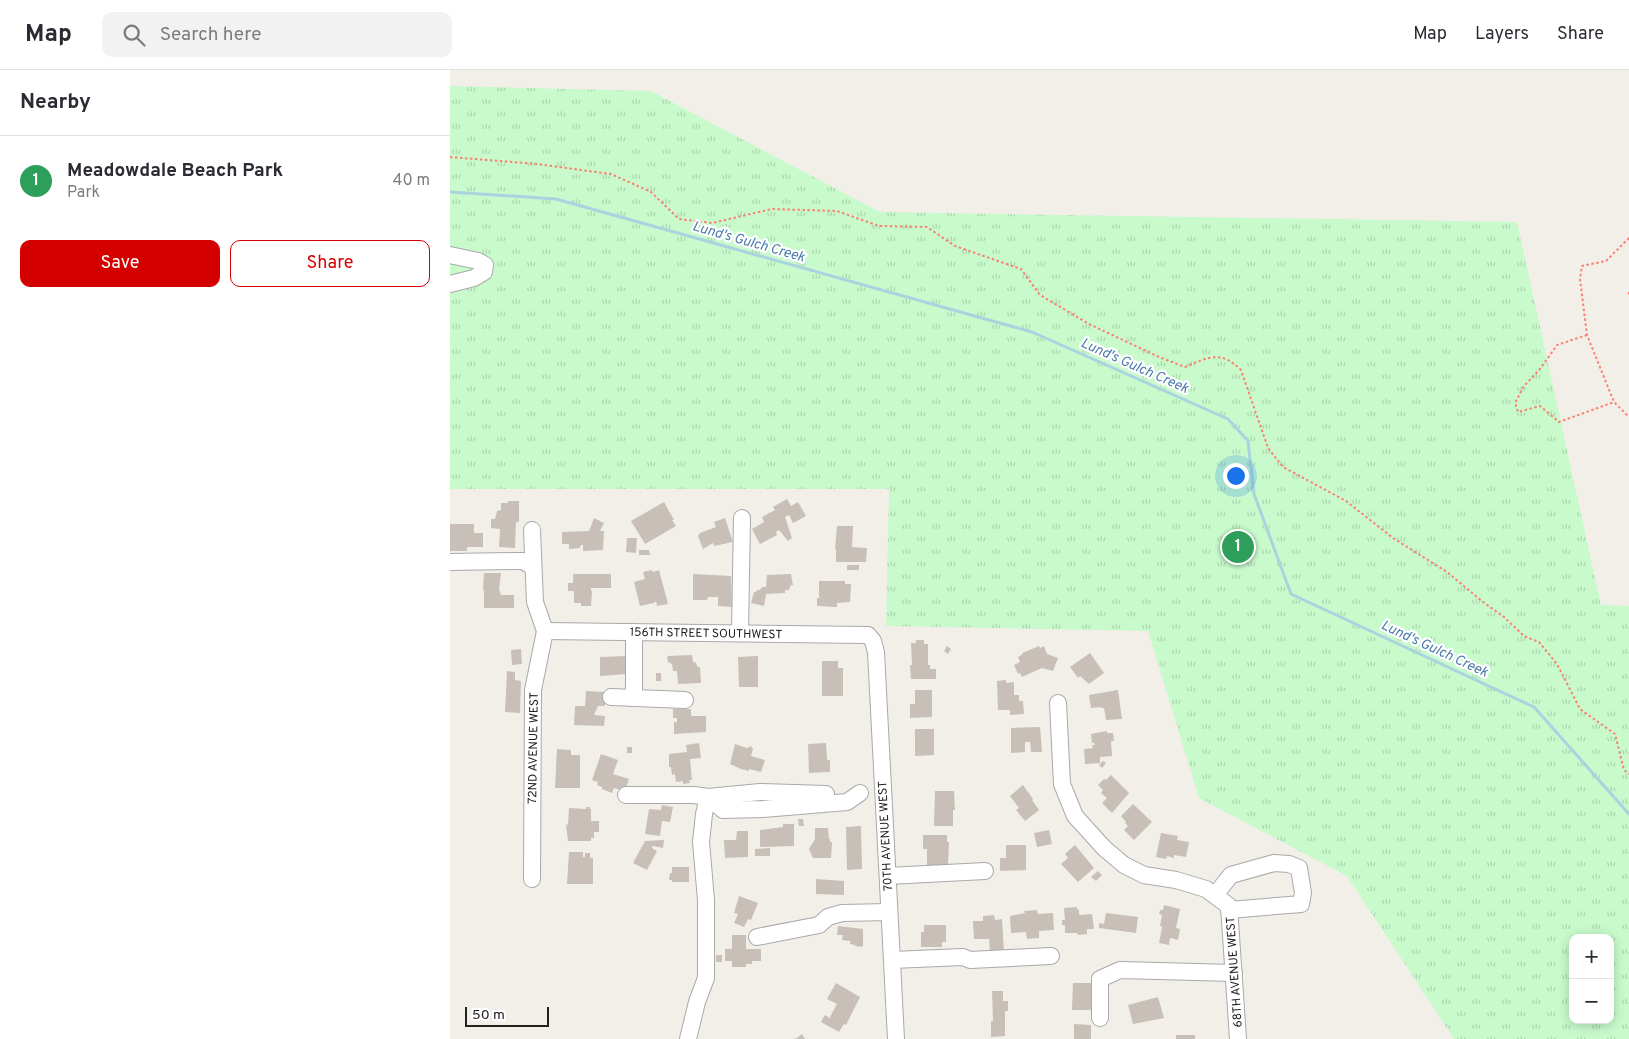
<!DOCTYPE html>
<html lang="en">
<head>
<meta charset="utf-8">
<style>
  body { margin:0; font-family:Overpass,sans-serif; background:#f2f2f3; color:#2b2b33 }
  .controls { position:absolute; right:15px; bottom:15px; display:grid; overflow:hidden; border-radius:10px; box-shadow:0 2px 12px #0003 }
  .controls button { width:45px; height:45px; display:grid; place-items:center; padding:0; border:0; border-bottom:1px solid #e1e1e2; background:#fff; color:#2b2b33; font:25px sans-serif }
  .scale { position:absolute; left:15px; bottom:12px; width:84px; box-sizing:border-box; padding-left:5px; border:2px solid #222; border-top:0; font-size:14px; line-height:18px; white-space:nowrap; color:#222; -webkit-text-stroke:4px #fff; paint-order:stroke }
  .you { position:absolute; left:785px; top:405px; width:18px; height:18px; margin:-12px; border:4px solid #fff; border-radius:50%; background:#1a73e8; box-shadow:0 0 0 8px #1a73e833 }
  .badge { display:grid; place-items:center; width:32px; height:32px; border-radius:50%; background:#d40000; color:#fff; font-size:16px; font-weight:700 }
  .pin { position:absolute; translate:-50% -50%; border:2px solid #fff; box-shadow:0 1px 5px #0006 }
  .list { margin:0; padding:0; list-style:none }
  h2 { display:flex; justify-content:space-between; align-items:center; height:65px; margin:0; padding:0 20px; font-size:21px }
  h2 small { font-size:16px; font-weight:400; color:#7c7c81 }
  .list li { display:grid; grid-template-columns:32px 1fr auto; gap:15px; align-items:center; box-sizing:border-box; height:90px; padding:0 20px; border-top:1px solid #e1e1e2 }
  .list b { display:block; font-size:19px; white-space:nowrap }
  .list p { margin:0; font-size:16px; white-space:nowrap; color:#7c7c81 }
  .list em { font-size:16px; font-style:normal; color:#7c7c81 }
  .actions { display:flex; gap:10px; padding:15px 20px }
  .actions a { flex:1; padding:11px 0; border:1px solid #d40000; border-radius:10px; text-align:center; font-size:18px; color:#d40000 }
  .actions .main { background:#d40000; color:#fff }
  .icon { flex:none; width:28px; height:28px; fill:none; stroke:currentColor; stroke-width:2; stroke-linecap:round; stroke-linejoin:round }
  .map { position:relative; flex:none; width:1179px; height:969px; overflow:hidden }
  header { display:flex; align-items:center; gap:30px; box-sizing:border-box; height:70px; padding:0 25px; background:#fff; border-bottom:1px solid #e1e1e2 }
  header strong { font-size:24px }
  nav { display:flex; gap:28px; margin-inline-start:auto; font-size:18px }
  .search { width:350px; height:45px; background:#f2f2f3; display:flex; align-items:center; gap:12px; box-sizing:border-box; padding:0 18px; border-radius:10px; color:#7c7c81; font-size:19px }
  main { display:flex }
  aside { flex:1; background:#fff }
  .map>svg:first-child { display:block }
</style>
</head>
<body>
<header>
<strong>Map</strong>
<div class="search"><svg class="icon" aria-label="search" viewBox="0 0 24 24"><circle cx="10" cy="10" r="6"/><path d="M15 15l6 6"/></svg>Search here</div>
<nav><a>Map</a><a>Layers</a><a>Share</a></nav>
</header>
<main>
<aside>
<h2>Nearby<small></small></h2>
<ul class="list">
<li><span class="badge" style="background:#2e9e5b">1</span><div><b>Meadowdale Beach Park</b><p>Park</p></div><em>40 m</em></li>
</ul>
<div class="actions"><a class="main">Save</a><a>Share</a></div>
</aside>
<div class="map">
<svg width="1179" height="969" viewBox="0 0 1179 969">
  <defs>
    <pattern id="park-tufts" width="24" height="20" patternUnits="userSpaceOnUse" patternTransform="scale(1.25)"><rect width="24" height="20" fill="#c8facc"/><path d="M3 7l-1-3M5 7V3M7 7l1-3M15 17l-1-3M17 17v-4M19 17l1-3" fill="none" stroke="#acd6af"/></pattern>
  </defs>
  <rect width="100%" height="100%" fill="#f2efe9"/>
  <path fill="url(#park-tufts)" fill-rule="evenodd" d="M 0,16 L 201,21 L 430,142 L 1067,152 L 1151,535 L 1179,536 L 1179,969 L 1004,969 L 897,806 L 749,728 L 698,561 L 436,556 L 439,419 L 0,419 ZM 1123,868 L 1160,868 L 1160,950 L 1123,950 Z"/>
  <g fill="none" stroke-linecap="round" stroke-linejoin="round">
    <polyline stroke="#aad3df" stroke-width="3" points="0,122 106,129 582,262 778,349 798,371 804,424 841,524 1084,637 1179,744"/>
  </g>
  <g fill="#c7bfb8">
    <polygon points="337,429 341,436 348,432 356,446 343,453 339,445 335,447 342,468 338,471 329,460 326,462 327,465 310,474 302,459 314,452 312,447 325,440 323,437"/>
    <polygon points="58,431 69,431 69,452 66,452 65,478 49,477 50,459 41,458 41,449 45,449 47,441 51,440 51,433 58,433"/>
    <polygon points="214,432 224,450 222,450 226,456 195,474 181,451"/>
    <polygon points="144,448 154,453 150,461 154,461 153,480 133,481 133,475 131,475 130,478 119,479 119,474 112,474 112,462 139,461"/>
    <polygon points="275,448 283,472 264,476 263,473 253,479 248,466 250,463 266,457 264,452"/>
    <polygon points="0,454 24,454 24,463 33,463 33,477 17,477 17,481 0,481"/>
    <polygon points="387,456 403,456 402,477 417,478 416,492 386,492 386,479 385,479"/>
    <polygon points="177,468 187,468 186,483 176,482"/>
    <polygon points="189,480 199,480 200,485 189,485"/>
    <rect x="397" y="495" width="12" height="5"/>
    <polygon points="202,500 203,502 209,500 218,534 207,536 206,531 204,533 190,536 184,512 195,509 193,502"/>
    <polygon points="34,503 51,503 49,520 51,525 64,525 64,538 34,538 34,521 33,519"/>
    <polygon points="123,504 161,504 161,518 141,518 141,521 142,521 141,536 131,536 131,533 124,533 124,521 118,521 118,513 123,513"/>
    <polygon points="243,504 281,506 282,537 268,536 268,527 258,527 257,530 243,530"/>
    <polygon points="341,504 343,515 341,515 339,520 335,520 335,523 316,524 314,536 301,533 304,522 306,522 307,520 310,520 312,517 316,517 317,505"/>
    <polygon points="369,511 395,511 395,514 401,514 400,532 387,533 387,537 367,536 367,528 371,528 369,527"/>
    <polygon points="466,570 474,570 474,574 478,574 478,595 480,595 480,599 486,599 486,609 461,609 460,595 462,595 461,573 466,573"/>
    <polygon points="497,576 501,579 498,584 494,581"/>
    <polygon points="589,576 590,578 594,576 597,584 608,588 603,601 592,598 572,607 570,603 568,604 564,595 570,592 568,587 573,584 572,583"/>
    <polygon points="71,579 72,594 62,595 61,580"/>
    <polygon points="640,583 654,603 639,614 630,606 628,608 620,597"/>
    <polygon points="242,585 243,592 245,592 248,597 250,597 251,613 228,614 227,601 223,601 222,594 218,592 217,588 218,586"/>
    <polygon points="177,586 177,604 150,606 150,587"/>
    <polygon points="308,586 308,617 289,617 288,587"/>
    <polygon points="372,591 388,591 388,598 393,598 393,626 372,626"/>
    <polygon points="57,601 65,602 65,610 71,611 70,643 55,642"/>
    <rect x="206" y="603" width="5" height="8"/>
    <polygon points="556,610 556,613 564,612 564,625 569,625 569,631 573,631 574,644 560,645 560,640 548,640 547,611"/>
    <polygon points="465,620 482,620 482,647 460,648 460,634 465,634"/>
    <polygon points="668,620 672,649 656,650 654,638 651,638 651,637 641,638 639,625"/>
    <polygon points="136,621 156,622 155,636 148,636 144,645 155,646 154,656 124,655 125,636 135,636"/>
    <polygon points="223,639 241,639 241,646 256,646 256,662 224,664 224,652 227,652 227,648 223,648"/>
    <polygon points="590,657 592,682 581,682 580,672 575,672 575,682 561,683 561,658"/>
    <polygon points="465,659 484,659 484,685 465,686"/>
    <polygon points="657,661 657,663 663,663 664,671 661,671 662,686 650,687 650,693 635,694 634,679 643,678 642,675 645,675 644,673 642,673 641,664"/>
    <polygon points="249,673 251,688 240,689 242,710 239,710 240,713 233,714 233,711 226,712 225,704 222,705 221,697 219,697 219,684 237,682 236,675"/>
    <polygon points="376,673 377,690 380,690 380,702 359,703 358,674"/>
    <polygon points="285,674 297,678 301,676 303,679 301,686 315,690 311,702 299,699 299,701 291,699 280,694"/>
    <rect x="177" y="677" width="5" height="6"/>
    <polygon points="107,679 121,680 121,685 130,685 130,718 105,718"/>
    <polygon points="151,684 168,690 163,704 179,709 175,721 164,718 162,723 152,719 152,717 147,715 148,712 142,710"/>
    <polygon points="653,691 656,693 652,698 649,695"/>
    <polygon points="661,705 679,723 662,743 652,733 657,728 651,723 653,720 648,715 654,709 656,710"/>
    <polygon points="573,715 583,729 582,730 589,740 575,751 566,740 569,738 560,726"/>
    <polygon points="485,721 504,721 505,740 503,740 503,756 484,756"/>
    <polygon points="683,734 702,752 684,770 674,760 678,756 675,753 676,752 671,746"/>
    <polygon points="212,735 223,737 220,752 212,751 210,766 195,764 199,739 211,740"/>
    <polygon points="136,737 140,737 140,739 141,739 141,751 149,751 149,762 144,762 144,768 141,768 141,771 118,771 116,754 118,755 119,738 136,739"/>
    <polygon points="348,749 353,749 354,756 349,756"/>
    <polygon points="333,754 344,754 344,776 310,777 310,760 333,757"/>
    <polygon points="411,756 412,799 397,800 396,757"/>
    <polygon points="365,758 378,758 379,769 380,769 380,772 382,772 381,788 363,788 359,779 365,769"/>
    <polygon points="599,760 602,774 587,777 584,763"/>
    <polygon points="287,761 298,761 298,787 275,788 274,770 286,770"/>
    <polygon points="711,763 728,766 727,770 739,772 736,787 724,785 724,788 717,786 716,789 706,787"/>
    <polygon points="473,765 497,765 497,772 499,772 498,796 477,795 477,779 473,779"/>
    <polygon points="214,770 213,778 203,776 202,778 207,781 197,800 183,793 195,771"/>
    <polygon points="556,775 576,775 576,800 550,801 550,788 556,788"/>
    <polygon points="625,775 644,798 628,812 611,794 618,788 615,784"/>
    <polygon points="320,778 320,786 305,786 305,779"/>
    <polygon points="119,782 133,782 133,787 135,787 135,783 140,783 140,788 143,788 143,814 117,814"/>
    <polygon points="222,797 239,797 239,812 222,812 222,810 219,810 220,803 222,803"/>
    <polygon points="648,801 652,805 646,811 641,807"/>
    <polygon points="366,809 394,811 394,825 366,824"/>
    <polygon points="289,826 308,833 301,850 298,849 294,857 284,853 288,844 284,843"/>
    <polygon points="714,835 730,839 726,858 730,859 728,870 720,868 719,875 709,873 712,857 710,856 712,845 709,844 710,840 713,840"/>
    <polygon points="627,837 627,840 629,839 629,845 642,844 644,859 637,859 637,864 628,865 627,863 615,863 615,855 612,855 612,850 615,850 614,838"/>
    <polygon points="587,840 588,844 603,843 604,860 589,861 589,868 577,869 576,862 561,863 560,846 575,843 574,841"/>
    <polygon points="656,843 688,847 686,863 649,858 649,853 654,854"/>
    <polygon points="544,845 545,850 552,849 554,882 540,882 539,869 524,869 523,851 533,851 533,846"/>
    <polygon points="474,855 496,855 496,872 492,872 492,877 471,877 471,862 474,862"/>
    <polygon points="388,856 413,859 413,875 412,877 405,876 405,875 400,874 400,871 392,870 393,865 387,865"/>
    <polygon points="282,865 296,865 296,879 311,879 311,891 302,891 302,894 296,894 296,897 282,897 282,891 275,891 275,879 282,879"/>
    <rect x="266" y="885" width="6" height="7"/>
    <polygon points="386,913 410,927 396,955 394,954 389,962 371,952 375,945 381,949 380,947 387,934 377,929"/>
    <polygon points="623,913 641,913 641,940 622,940"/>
    <polygon points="542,921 553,921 553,931 558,931 558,941 555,941 555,966 541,967 541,951 543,951"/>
    <polygon points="708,927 714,948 683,954 678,935"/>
    <polygon points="624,954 641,955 641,969 624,969"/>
    <polygon points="352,964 355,969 343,969 347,968"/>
    <rect x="726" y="965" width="19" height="4"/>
  </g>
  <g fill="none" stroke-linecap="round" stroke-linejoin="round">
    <g stroke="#a9a9a9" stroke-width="18">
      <g id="minor">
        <polyline points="0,185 28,191 35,195 34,202 24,208 0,214"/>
        <polyline points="0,492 67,491 73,491 83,497"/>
        <polyline points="95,561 418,565 423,571 426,582 446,969"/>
        <polyline points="290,563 292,448"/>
        <polyline points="161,627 235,630"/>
        <polyline points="184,628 184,562"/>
        <polyline points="608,633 612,714 625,746 654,778 674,795 694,805 726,810 756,819 779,836 788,969"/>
        <polyline points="176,725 244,725 258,727 273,740 313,739 397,732 410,723"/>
        <polyline points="258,727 310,722 376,724"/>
        <polyline points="438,806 535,801"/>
        <polyline points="82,809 83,620 95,561 85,532 82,460"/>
        <polyline points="765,825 781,805 824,793 839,794 849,798 853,823 851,834 779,840"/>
        <polyline points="307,867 369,855 378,847 392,843 439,842"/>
        <polyline points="442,890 513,887 520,890 601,886"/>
        <polyline points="650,948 650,909 670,900 784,903"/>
        <polyline points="238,969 247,932 256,908 256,830 251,772 254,744 258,727"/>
      </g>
    </g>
    <g stroke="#fa8072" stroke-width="2" stroke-dasharray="2.5 2.5" stroke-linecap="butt">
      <path d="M 0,87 L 87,94 L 161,104 L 201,122 L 229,149 L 262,153 L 322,139 L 387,141 L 429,156 L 477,157 L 505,176 L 571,199 L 590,225 L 639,254 L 709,287 L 735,297 C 758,287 771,280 791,300 L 818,378 L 833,397 L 896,431 L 943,468 L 997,502 L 1033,532 L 1054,547 L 1074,566 L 1089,572 L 1107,594 L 1130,639 L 1165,664 L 1174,700 L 1179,704"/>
      <polyline points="1179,168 1156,191 1132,196 1130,209 1137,265 1164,332 1179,347"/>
      <polyline points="1179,222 1179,226"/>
      <polyline points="1137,265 1107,275 1090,299 1074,316 1065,333 1068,342 1090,336 1109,352 1164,332"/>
    </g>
    <use href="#minor" stroke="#fff" stroke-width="16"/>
  </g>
  <g text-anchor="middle" stroke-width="4.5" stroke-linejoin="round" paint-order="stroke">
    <g font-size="12" fill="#222" stroke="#fff">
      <text transform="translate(256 563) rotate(1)" y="4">156TH STREET SOUTHWEST</text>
      <text transform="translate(83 678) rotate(-89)" y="4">72ND AVENUE WEST</text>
      <text transform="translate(435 766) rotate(-93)" y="4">70TH AVENUE WEST</text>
      <text transform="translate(784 902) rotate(-94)" y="4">68TH AVENUE WEST</text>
    </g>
    <g font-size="14" font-style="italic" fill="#4a7aab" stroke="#fff">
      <text transform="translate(299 171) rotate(16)" y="5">Lund's Gulch Creek</text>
      <text transform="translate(685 295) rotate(24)" y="5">Lund's Gulch Creek</text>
      <text transform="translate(985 578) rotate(25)" y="5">Lund's Gulch Creek</text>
    </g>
  </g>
</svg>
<div class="controls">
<button>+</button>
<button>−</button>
</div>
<div class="scale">50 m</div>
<div class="you"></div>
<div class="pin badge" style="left:788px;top:477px;background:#2e9e5b">1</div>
</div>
</main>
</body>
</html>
